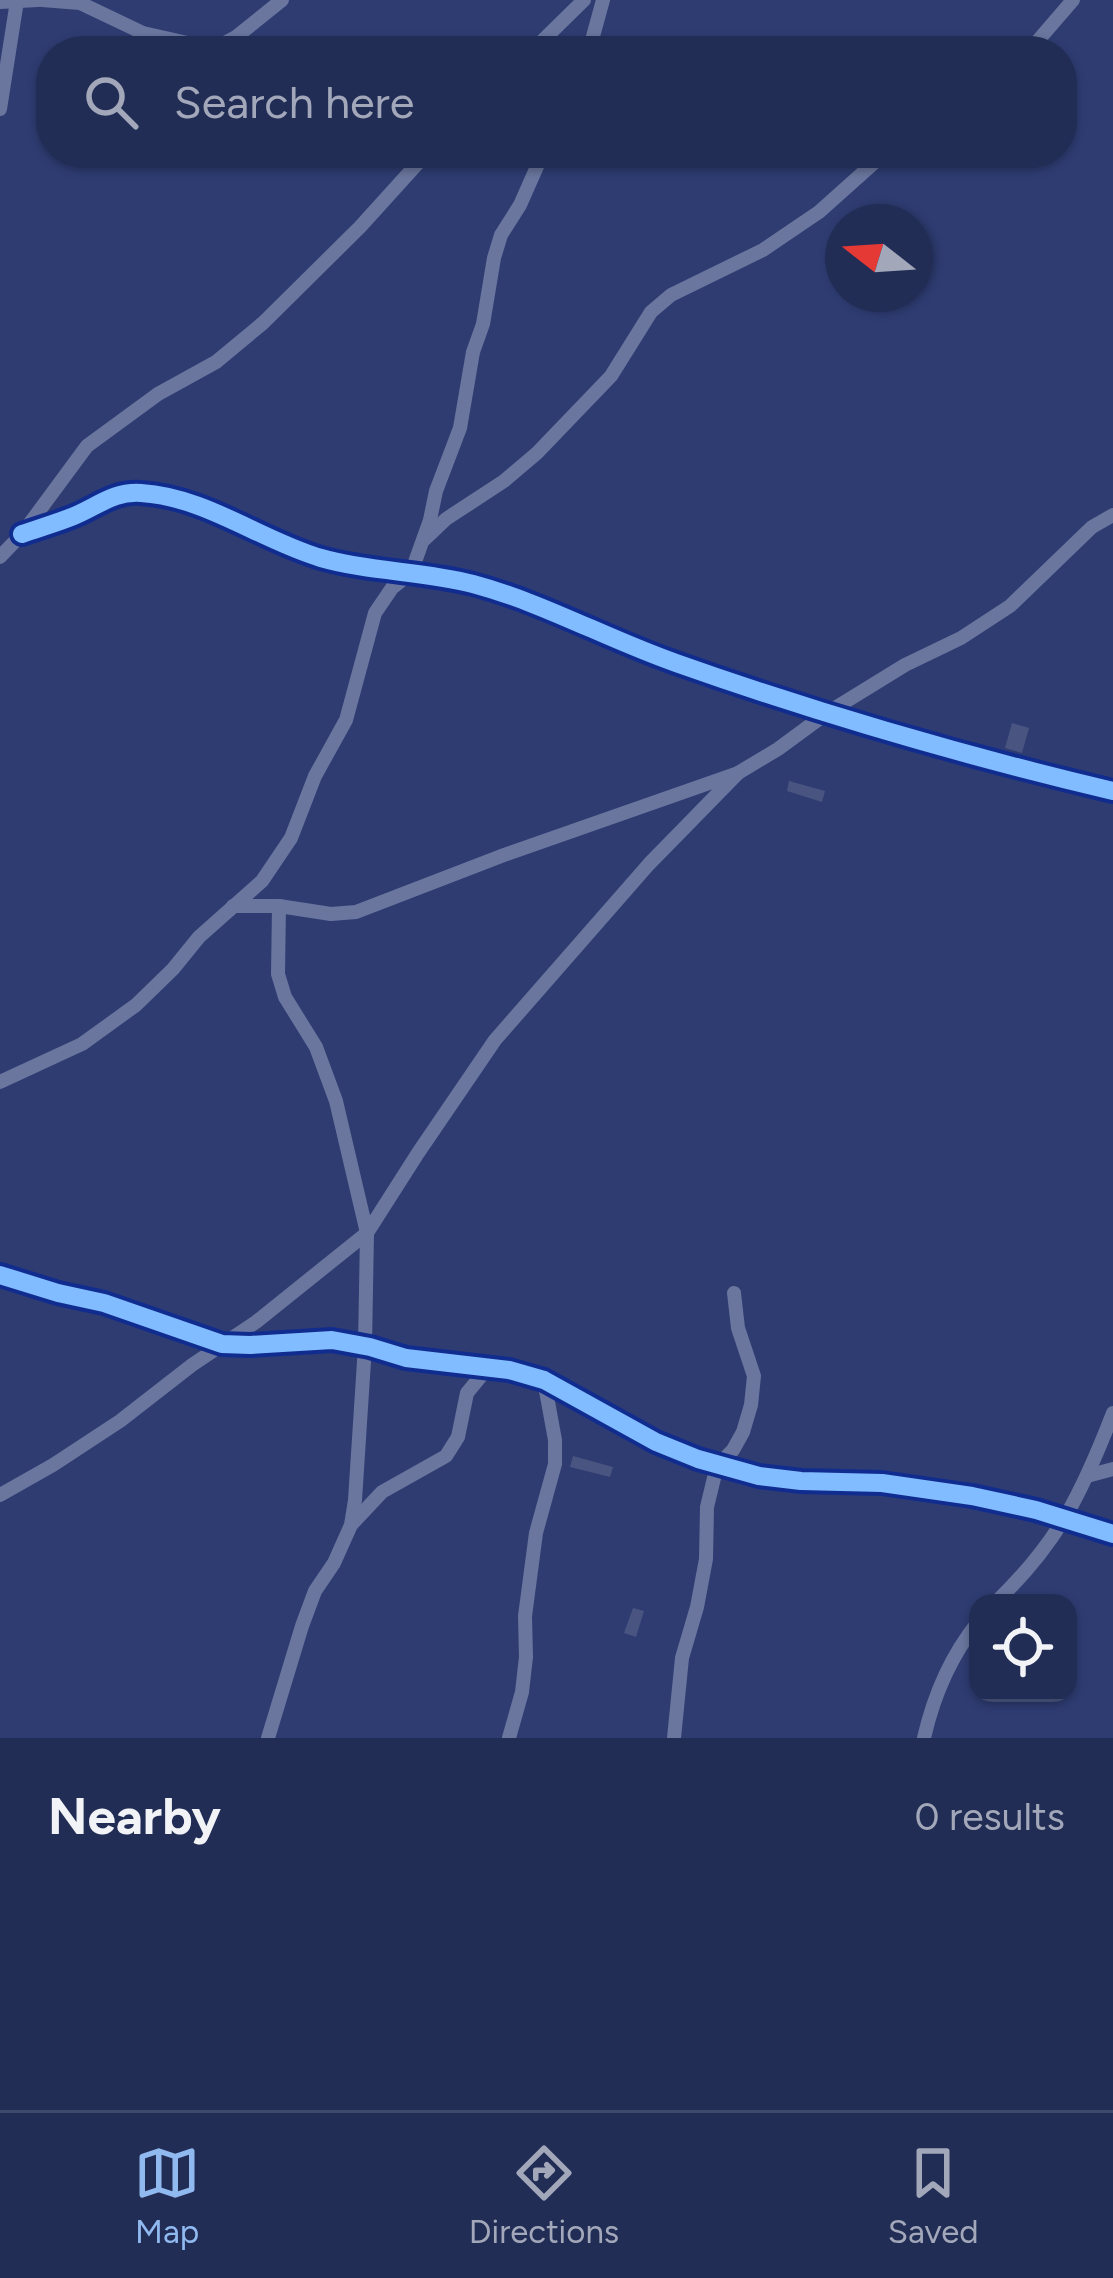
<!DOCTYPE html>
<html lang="en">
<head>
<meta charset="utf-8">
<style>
  body { margin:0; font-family:Figtree,sans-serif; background:#2e3960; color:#f1f3f6 }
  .controls { position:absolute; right:36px; bottom:36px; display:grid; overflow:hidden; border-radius:24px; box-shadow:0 3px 9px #0004 }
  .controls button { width:108px; height:108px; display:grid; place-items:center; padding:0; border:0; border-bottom:3px solid #3f496c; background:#222d56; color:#f1f3f6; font:60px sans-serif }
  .compass { position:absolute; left:825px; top:204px; width:108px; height:108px; border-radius:50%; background:#222d56; box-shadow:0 3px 9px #0004; rotate:287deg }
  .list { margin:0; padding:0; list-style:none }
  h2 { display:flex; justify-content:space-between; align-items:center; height:156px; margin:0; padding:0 48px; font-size:51px }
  h2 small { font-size:39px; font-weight:400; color:#a2a8b9 }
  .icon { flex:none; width:66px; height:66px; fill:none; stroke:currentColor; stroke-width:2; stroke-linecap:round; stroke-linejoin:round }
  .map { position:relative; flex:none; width:1113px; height:1738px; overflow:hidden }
  .search { position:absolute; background:#222d56; box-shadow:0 3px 9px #0004; left:36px; right:36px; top:36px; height:132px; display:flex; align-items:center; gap:30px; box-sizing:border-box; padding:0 42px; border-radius:48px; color:#a2a8b9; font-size:45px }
  .sheet { height:372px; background:#222d56 }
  nav { display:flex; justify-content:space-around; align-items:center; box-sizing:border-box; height:168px; border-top:3px solid #3f496c; background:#222d56; font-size:33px; color:#a2a8b9 }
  nav a { display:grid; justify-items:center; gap:6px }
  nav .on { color:#90b9f0 }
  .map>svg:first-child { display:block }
</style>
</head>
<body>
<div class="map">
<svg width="1113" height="1738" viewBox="0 0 1113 1738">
  <rect width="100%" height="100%" fill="#2e3c72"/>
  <g fill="#495580">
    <polygon points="1012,723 1029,728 1022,753 1005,748"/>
    <polygon points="789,781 825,791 822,802 787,791"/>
    <polygon points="573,1456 613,1467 610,1477 570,1467"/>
    <polygon points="633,1608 644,1611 636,1637 624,1633"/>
  </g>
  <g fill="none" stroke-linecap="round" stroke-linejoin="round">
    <g stroke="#6a769e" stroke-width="14">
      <polyline points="42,0 80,3 143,33 201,46 221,45 236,37 282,0"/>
      <polyline points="0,2 38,0"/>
      <polyline points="532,51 584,0"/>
      <polyline points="589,51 603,0"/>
      <polyline points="1029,51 1073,0"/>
      <polyline points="0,109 17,1"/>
      <path d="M 22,534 C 39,528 57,523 74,516 C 98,506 114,491 141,493 C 206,497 260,540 321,558 C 370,572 423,571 473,584 C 544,603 607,639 676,663 C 820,714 965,756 1113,791"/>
      <polyline points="425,539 446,519 504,481 537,453 611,376 651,312 671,295 763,250 785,235 819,212 885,153"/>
      <polyline points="0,557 22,534 87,446 158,394 216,362 263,323 360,227 427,153"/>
      <polyline points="233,906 279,906 331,914 356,912 504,855 738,773 778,749 827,713 905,665 961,638 1010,606 1092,527 1113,515"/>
      <polyline points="0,1082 82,1044 136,1005 173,969 199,937 262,881 291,838 315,776 346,720 375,613 392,588 411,573 430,520 436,491 460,428 473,352 483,324 494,258 501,235 520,205 543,153"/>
      <polyline points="0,1275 58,1293 104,1303 222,1344 250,1345 332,1340 370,1347 406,1358 509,1370 544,1380 656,1442 698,1459 759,1476 801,1481 882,1483 972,1496 1036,1510 1113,1534"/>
      <polyline points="1087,1476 1113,1469"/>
      <polyline points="0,1495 53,1465 120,1421 192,1365 256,1322 367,1233 418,1153 495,1040 649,864 738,773"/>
      <polyline points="351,1525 382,1492 446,1456 458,1437 467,1393 490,1365"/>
      <path d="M 995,1603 C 1058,1543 1082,1493 1113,1413"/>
      <polyline points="268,1738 302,1626 315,1591 334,1563 351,1525 355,1500 365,1346 367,1233 336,1101 316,1047 285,997 278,974 279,906"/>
      <polyline points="509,1738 522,1692 526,1657 525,1616 536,1533 555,1464 555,1440 544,1380"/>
      <polyline points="674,1738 682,1658 697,1607 706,1559 707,1507 714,1478 718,1465 733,1450 743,1432 751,1405 754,1376 738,1328 734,1293"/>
      <path d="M 924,1738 C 934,1694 950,1657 978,1622"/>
    </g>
    <g stroke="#112c8f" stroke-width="26">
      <g id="cycleway">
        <path d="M 22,534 C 39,528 57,523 74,516 C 98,506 114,491 141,493 C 206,497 260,540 321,558 C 370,572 423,571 473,584 C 544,603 607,639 676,663 C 820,714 965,756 1113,791"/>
        <polyline points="0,1275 58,1293 104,1303 222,1344 250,1345 332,1340 370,1347 406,1358 509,1370 544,1380 656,1442 698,1459 759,1476 801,1481 882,1483 972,1496 1036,1510 1113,1534"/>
      </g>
    </g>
    <use href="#cycleway" stroke="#80bcff" stroke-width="18"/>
  </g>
</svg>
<div class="controls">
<button><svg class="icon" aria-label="locate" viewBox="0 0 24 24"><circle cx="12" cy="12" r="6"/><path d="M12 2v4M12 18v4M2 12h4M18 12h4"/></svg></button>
</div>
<svg class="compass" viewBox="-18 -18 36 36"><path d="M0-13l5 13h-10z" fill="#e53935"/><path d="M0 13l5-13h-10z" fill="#a2a8b9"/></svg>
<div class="search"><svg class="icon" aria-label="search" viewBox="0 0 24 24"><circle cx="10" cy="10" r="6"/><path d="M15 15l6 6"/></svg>Search here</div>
</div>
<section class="sheet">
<h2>Nearby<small>0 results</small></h2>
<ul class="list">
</ul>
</section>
<nav>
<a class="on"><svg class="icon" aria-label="map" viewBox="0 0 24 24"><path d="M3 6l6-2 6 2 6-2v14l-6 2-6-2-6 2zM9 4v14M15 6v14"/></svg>Map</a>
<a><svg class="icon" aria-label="directions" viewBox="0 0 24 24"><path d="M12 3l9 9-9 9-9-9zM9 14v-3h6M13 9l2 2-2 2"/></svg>Directions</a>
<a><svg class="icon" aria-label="saved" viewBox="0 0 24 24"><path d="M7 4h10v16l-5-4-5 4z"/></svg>Saved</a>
</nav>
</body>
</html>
